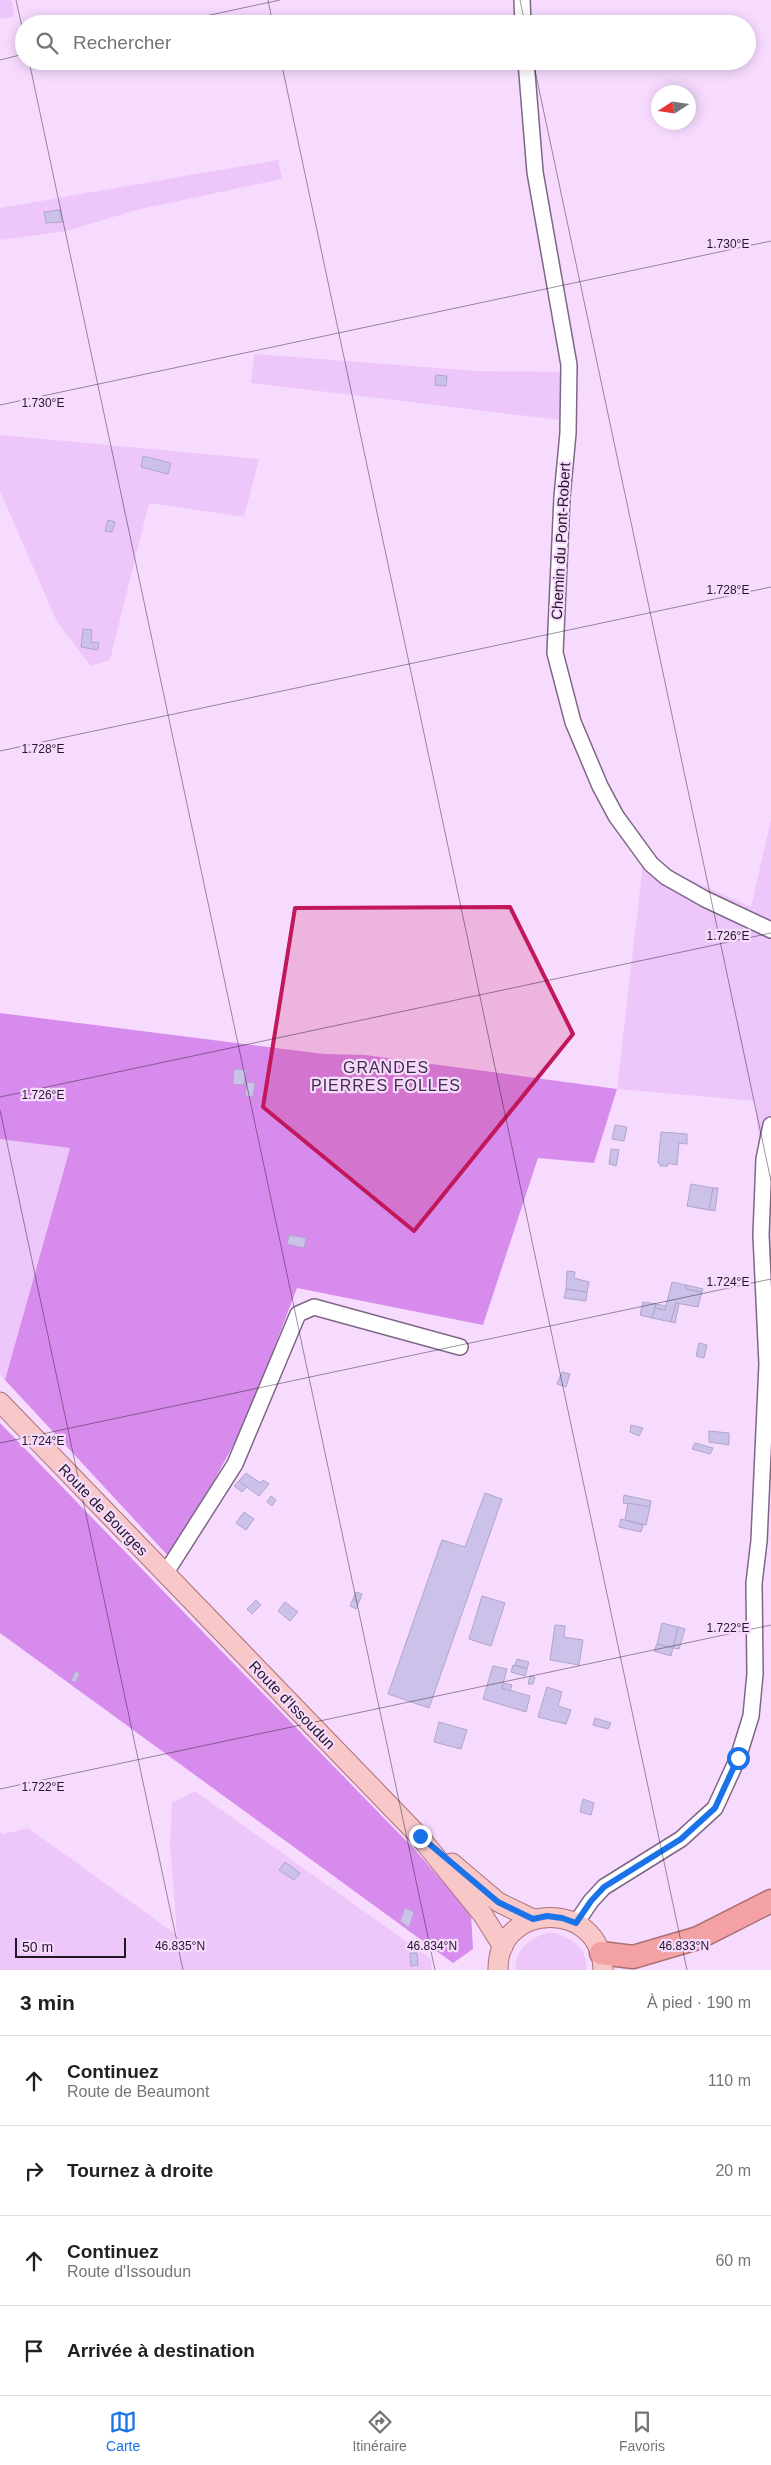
<!DOCTYPE html>
<html lang="fr">
<head>
<meta charset="utf-8">
<style>
  body { margin:0; font-family:Helvetica,sans-serif; background:#f6f6f6; color:#202124 }
  .compass { position:absolute; left:651px; top:85px; width:45px; height:45px; border-radius:50%; background:#fff; box-shadow:0 2px 12px #0003; rotate:258deg }
  .scale { position:absolute; left:15px; bottom:12px; width:111px; box-sizing:border-box; padding-left:5px; border:2px solid #221825; border-top:0; font-size:14px; line-height:18px; white-space:nowrap; color:#221825; -webkit-text-stroke:4px #f7dbff; paint-order:stroke }
  .stop { position:absolute; width:15px; height:15px; margin:-11px; border:4px solid #1a73e8; border-radius:50%; background:#fff }
  .stop.end { background:#1a73e8; border-color:#fff; box-shadow:0 1px 5px #0008 }
  .list { margin:0; padding:0; list-style:none }
  h2 { display:flex; justify-content:space-between; align-items:center; height:65px; margin:0; padding:0 20px; font-size:21px }
  h2 small { font-size:16px; font-weight:400; color:#757577 }
  .list li { display:grid; grid-template-columns:32px 1fr auto; gap:15px; align-items:center; box-sizing:border-box; height:90px; padding:0 20px; border-top:1px solid #e0e0e0 }
  .list b { display:block; font-size:19px; white-space:nowrap }
  .list p { margin:0; font-size:16px; white-space:nowrap; color:#757577 }
  .list em { font-size:16px; font-style:normal; color:#757577 }
  .icon { flex:none; width:28px; height:28px; fill:none; stroke:currentColor; stroke-width:2; stroke-linecap:round; stroke-linejoin:round }
  .map { position:relative; flex:none; width:771px; height:1970px; overflow:hidden }
  .search { position:absolute; background:#fff; box-shadow:0 2px 12px #0003; left:15px; right:15px; top:15px; height:55px; display:flex; align-items:center; gap:12px; box-sizing:border-box; padding:0 18px; border-radius:28px; color:#757577; font-size:19px }
  .sheet { height:425px; background:#fff }
  nav { display:flex; justify-content:space-around; align-items:center; box-sizing:border-box; height:70px; border-top:1px solid #e0e0e0; background:#fff; font-size:14px; color:#757577 }
  nav a { display:grid; justify-items:center; gap:2px }
  nav .on { color:#1a73e8 }
  .map>svg:first-child { display:block }
</style>
</head>
<body>
<div class="map">
<svg width="771" height="1970" viewBox="0 0 771 1970">
  <rect width="100%" height="100%" fill="#f7dbff"/>
  <g fill="#edc7f9">
    <polygon points="0,0 12,0 14,17 0,19"/>
    <polygon points="278,160 282,179 136,210 67,231 0,240 0,208"/>
    <polygon points="254,354 477,371 560,372 560,420 251,383"/>
    <polygon points="0,435 259,459 244,517 149,503 110,660 91,666 57,622 0,491"/>
    <polygon points="771,819 771,1314 768,1239 755,1101 617,1089 643,863 671,871 751,907"/>
    <polygon points="0,1139 70,1147 5,1380 0,1374"/>
    <polygon points="195,1791 431,1959 432,1970 0,1970 0,1832 4,1834 28,1828 177,1935 170,1844 172,1803"/>
    <path d="M 550,1932 C 570,1937 588,1946 586,1970 L 516,1970 C 513,1948 533,1937 550,1932 Z"/>
  </g>
  <g fill="#d78ced">
    <polygon points="0,1013 324,1054 365,1055 617,1089 594,1163 538,1158 483,1325 297,1288 246,1422 171,1559 5,1380 70,1148 0,1139"/>
    <polygon points="0,1423 415,1850 471,1914 473,1949 453,1963 0,1633"/>
  </g>
  <g fill="#ccc1e9" stroke="#b0a5cb">
    <polygon points="60,210 62,222 46,223 44,212"/>
    <polygon points="436,375 447,376 446,386 435,385"/>
    <polygon points="143,456 171,463 168,474 141,467"/>
    <polygon points="108,520 115,522 112,532 105,531"/>
    <polygon points="83,629 92,630 91,642 99,643 98,650 81,647"/>
    <polygon points="234,1069 246,1070 244,1085 233,1084"/>
    <polygon points="247,1082 255,1083 253,1097 245,1096"/>
    <polygon points="615,1125 627,1127 624,1141 612,1139"/>
    <polygon points="661,1132 687,1134 687,1144 679,1143 677,1165 668,1163 668,1166 660,1166 660,1163 658,1163"/>
    <polygon points="611,1149 619,1150 616,1166 609,1164"/>
    <polygon points="691,1184 713,1188 709,1210 687,1206"/>
    <polygon points="713,1188 718,1188 715,1211 709,1210"/>
    <polygon points="289,1235 306,1238 304,1248 287,1244"/>
    <polygon points="567,1271 575,1272 574,1278 589,1282 587,1292 566,1289"/>
    <polygon points="672,1282 686,1285 686,1289 702,1292 698,1307 676,1303 671,1322 652,1318 655,1308 665,1310"/>
    <polygon points="686,1285 703,1289 702,1292 686,1289"/>
    <polygon points="566,1289 587,1292 586,1301 564,1298"/>
    <polygon points="643,1302 656,1304 652,1318 640,1315"/>
    <polygon points="676,1303 679,1304 675,1323 671,1322"/>
    <polygon points="656,1304 666,1306 665,1310 655,1308"/>
    <polygon points="699,1343 707,1345 704,1358 696,1356"/>
    <polygon points="562,1372 570,1374 566,1387 557,1384"/>
    <polygon points="631,1425 643,1428 639,1436 630,1432"/>
    <polygon points="709,1431 729,1433 729,1445 709,1442"/>
    <polygon points="695,1443 713,1448 710,1454 692,1449"/>
    <polygon points="246,1473 260,1483 263,1480 269,1484 259,1496 239,1481"/>
    <polygon points="239,1481 247,1487 242,1492 234,1486"/>
    <polygon points="485,1493 502,1499 429,1708 388,1694 442,1540 465,1547"/>
    <polygon points="624,1495 651,1501 650,1507 623,1503"/>
    <polygon points="271,1496 276,1500 272,1506 267,1502"/>
    <polygon points="628,1503 650,1507 646,1525 625,1520"/>
    <polygon points="244,1512 254,1519 246,1530 236,1523"/>
    <polygon points="621,1519 643,1525 641,1532 619,1527"/>
    <polygon points="356,1592 362,1594 359,1602 353,1599"/>
    <polygon points="482,1596 505,1603 491,1646 469,1639"/>
    <polygon points="353,1599 359,1602 356,1609 350,1606"/>
    <polygon points="256,1600 261,1605 252,1614 247,1609"/>
    <polygon points="285,1602 298,1612 290,1621 278,1611"/>
    <polygon points="662,1623 678,1627 673,1648 657,1644"/>
    <polygon points="555,1625 565,1626 564,1637 583,1640 579,1665 550,1660"/>
    <polygon points="678,1627 685,1629 679,1649 673,1648"/>
    <polygon points="657,1644 673,1648 671,1656 654,1651"/>
    <polygon points="517,1659 529,1662 527,1669 515,1665"/>
    <polygon points="513,1665 527,1669 525,1676 511,1672"/>
    <polygon points="493,1666 507,1669 502,1688 530,1696 526,1712 483,1699"/>
    <polygon points="76,1671 80,1674 75,1683 71,1680"/>
    <polygon points="530,1676 535,1677 533,1684 528,1684"/>
    <polygon points="503,1683 512,1685 510,1691 502,1688"/>
    <polygon points="547,1687 562,1692 558,1706 571,1710 566,1724 538,1717"/>
    <polygon points="595,1718 611,1723 608,1729 593,1725"/>
    <polygon points="439,1722 467,1730 461,1749 434,1742"/>
    <polygon points="583,1799 594,1803 591,1815 580,1812"/>
    <polygon points="285,1862 300,1873 294,1880 279,1870"/>
    <polygon points="405,1908 414,1912 409,1928 400,1921"/>
    <polygon points="410,1953 417,1953 418,1965 411,1966"/>
  </g>
  <g fill="none" stroke-linecap="round" stroke-linejoin="round">
    <g stroke="#7e6686" stroke-width="18">
      <g id="minor">
        <polyline points="522,0 523,24"/>
        <polyline points="526,61 535,172 569,365 568,433 562,497 555,653 573,722 600,786 616,816 651,864 666,877 705,899 771,930"/>
        <polyline points="165,1574 235,1464 298,1314 314,1307 460,1347"/>
        <polyline points="576,1923 591,1901 604,1887 681,1839 715,1808 738,1758 751,1716 755,1674 754,1583 759,1541 767,1364 761,1235 764,1159 771,1125"/>
      </g>
    </g>
    <g stroke="#aa7177" stroke-width="21">
      <g id="major">
        <polyline points="0,1402 419,1836 483,1915 503,1947"/>
        <polyline points="452,1863 498,1902 533,1919"/>
        <path d="M 498,1970 C 497,1901 602,1899 603,1970"/>
      </g>
    </g>
    <g stroke="#aa7177" stroke-width="25">
      <polyline id="highway" points="601,1953 633,1957 698,1938 771,1901"/>
    </g>
    <use href="#minor" stroke="#fff" stroke-width="15"/>
    <use href="#major" stroke="#f8c7c8" stroke-width="19"/>
    <use href="#highway" stroke="#f3a1a3" stroke-width="22"/>
  </g>
  <g fill="none" stroke-linecap="round" stroke-linejoin="round">
    <polyline stroke="#1a73e8" stroke-width="6" points="420,1836 498,1902 533,1919 547,1916 562,1918 576,1923 591,1901 604,1887 681,1839 715,1808 738,1758"/>
  </g>
  <path fill="#c2185b" fill-opacity="0.2" stroke="#c2185b" stroke-width="4" stroke-linejoin="round" d="M 510,907 L 573,1034 L 414,1231 L 263,1107 L 295,908 Z"/>
  <path fill="none" stroke="#221825" stroke-width="1" stroke-opacity="0.45" d="M 16,0 L 24,36M 268,0 L 273,24M 520,0 L 525,24M 168,24 L 280,0M 0,60 L 24,54M 29,61 L 435,1970M 281,61 L 687,1970M 533,61 L 771,1181M 0,405 L 771,241M 0,751 L 771,587M 0,1097 L 771,933M 0,1110 L 183,1970M 0,1443 L 771,1279M 0,1789 L 771,1625"/>
  <g text-anchor="middle" stroke-width="4.5" stroke-linejoin="round" paint-order="stroke">
    <g font-size="15" fill="#221825" stroke="#f7dbff">
      <text transform="translate(561 541) rotate(-87)" y="5">Chemin du Pont-Robert</text>
      <text transform="translate(103 1510) rotate(46)" y="5">Route de Bourges</text>
      <text transform="translate(292 1705) rotate(46)" y="5">Route d'Issoudun</text>
    </g>
    <g font-size="16" letter-spacing="1" fill="#422d49" stroke="#f7dbff">
      <text x="386" y="1073">GRANDES<tspan x="386" dy="18">PIERRES FOLLES</tspan></text>
    </g>
  </g>
  <g font-size="12" text-anchor="middle" fill="#221825" stroke="#f7dbff" stroke-width="4.5" stroke-linejoin="round" paint-order="stroke">
    <text x="728" y="248">1.730°E</text>
    <text x="43" y="407">1.730°E</text>
    <text x="728" y="594">1.728°E</text>
    <text x="43" y="753">1.728°E</text>
    <text x="728" y="940">1.726°E</text>
    <text x="43" y="1099">1.726°E</text>
    <text x="728" y="1286">1.724°E</text>
    <text x="43" y="1445">1.724°E</text>
    <text x="728" y="1632">1.722°E</text>
    <text x="43" y="1791">1.722°E</text>
    <text x="180" y="1950">46.835°N</text>
    <text x="432" y="1950">46.834°N</text>
    <text x="684" y="1950">46.833°N</text>
  </g>
</svg>
<svg class="compass" viewBox="-18 -18 36 36"><path d="M0-13l5 13h-10z" fill="#e53935"/><path d="M0 13l5-13h-10z" fill="#757577"/></svg>
<div class="scale">50 m</div>
<div class="stop" style="left:738px;top:1758px"></div>
<div class="stop end" style="left:420px;top:1836px"></div>
<div class="search"><svg class="icon" aria-label="search" viewBox="0 0 24 24"><circle cx="10" cy="10" r="6"/><path d="M15 15l6 6"/></svg>Rechercher</div>
</div>
<section class="sheet">
<h2>3 min<small>À pied · 190 m</small></h2>
<ul class="list">
<li><svg class="icon" aria-label="ahead" viewBox="0 0 24 24"><path d="M12 20V5M6 11l6-6 6 6"/></svg><div><b>Continuez</b><p>Route de Beaumont</p></div><em>110 m</em></li>
<li><svg class="icon" aria-label="right" viewBox="0 0 24 24"><path d="M7 20v-9h11M14 6l5 5-5 5"/></svg><div><b>Tournez à droite</b></div><em>20 m</em></li>
<li><svg class="icon" aria-label="ahead" viewBox="0 0 24 24"><path d="M12 20V5M6 11l6-6 6 6"/></svg><div><b>Continuez</b><p>Route d'Issoudun</p></div><em>60 m</em></li>
<li><svg class="icon" aria-label="arrive" viewBox="0 0 24 24"><path d="M6 21V4h12l-3 4 3 4H6"/></svg><div><b>Arrivée à destination</b></div></li>
</ul>
</section>
<nav>
<a class="on"><svg class="icon" aria-label="map" viewBox="0 0 24 24"><path d="M3 6l6-2 6 2 6-2v14l-6 2-6-2-6 2zM9 4v14M15 6v14"/></svg>Carte</a>
<a><svg class="icon" aria-label="directions" viewBox="0 0 24 24"><path d="M12 3l9 9-9 9-9-9zM9 14v-3h6M13 9l2 2-2 2"/></svg>Itinéraire</a>
<a><svg class="icon" aria-label="saved" viewBox="0 0 24 24"><path d="M7 4h10v16l-5-4-5 4z"/></svg>Favoris</a>
</nav>
</body>
</html>
